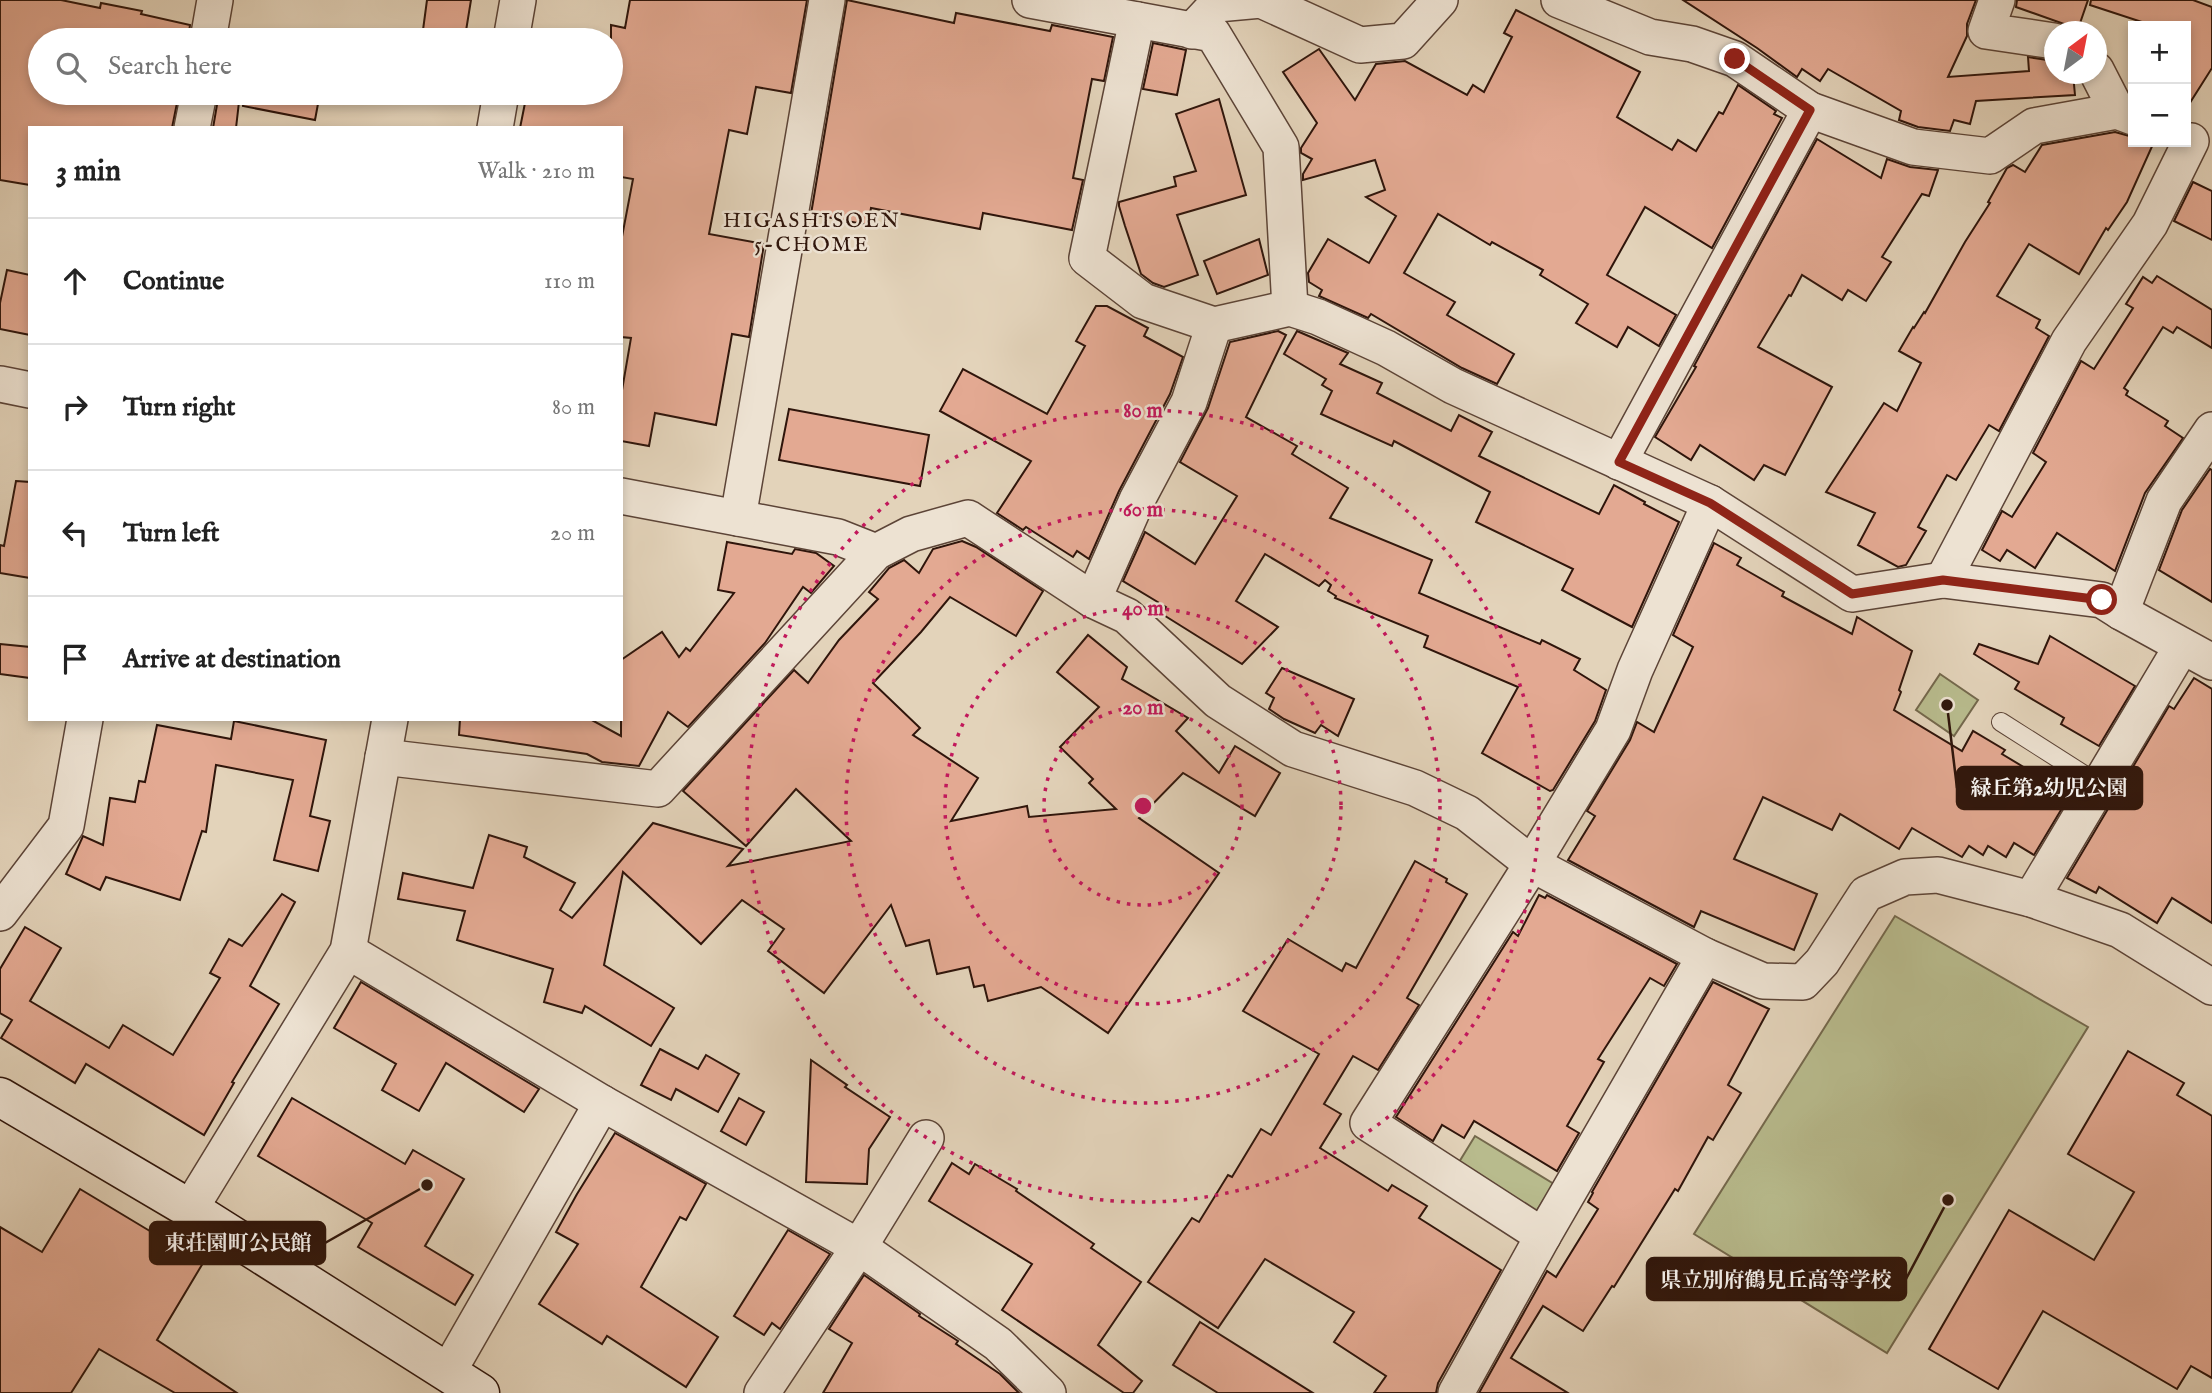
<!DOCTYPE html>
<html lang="en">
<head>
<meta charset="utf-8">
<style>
  body { margin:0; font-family:"IM FELL English","Noto Serif JP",serif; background:#f6f6f6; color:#222 }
  .controls { position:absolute; right:21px; top:21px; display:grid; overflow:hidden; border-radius:0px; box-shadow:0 4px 10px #0003 }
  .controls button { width:63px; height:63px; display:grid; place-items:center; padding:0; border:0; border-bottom:2px solid #e0e0e0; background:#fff; color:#222; font:35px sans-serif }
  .compass { position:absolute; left:2044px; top:21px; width:63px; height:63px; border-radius:50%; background:#fff; box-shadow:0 4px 10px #0003; rotate:32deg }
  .stop { position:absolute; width:21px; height:21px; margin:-16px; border:5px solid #8f2418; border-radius:50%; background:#fff }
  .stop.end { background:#8f2418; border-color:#fff; box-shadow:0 2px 7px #0008 }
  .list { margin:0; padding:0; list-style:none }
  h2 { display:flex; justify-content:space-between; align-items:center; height:91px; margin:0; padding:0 28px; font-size:30px }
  h2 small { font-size:23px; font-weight:400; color:#767676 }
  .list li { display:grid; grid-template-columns:46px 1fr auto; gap:21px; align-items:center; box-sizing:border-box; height:126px; padding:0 28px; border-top:2px solid #e0e0e0 }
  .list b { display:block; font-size:26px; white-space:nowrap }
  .list em { font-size:23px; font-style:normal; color:#767676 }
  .icon { flex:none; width:38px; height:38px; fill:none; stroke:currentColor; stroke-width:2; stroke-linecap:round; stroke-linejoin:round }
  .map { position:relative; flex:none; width:2212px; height:1393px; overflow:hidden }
  .search { position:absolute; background:#fff; box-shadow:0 4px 10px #0003; left:28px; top:28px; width:595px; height:77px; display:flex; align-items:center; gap:18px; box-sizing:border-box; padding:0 24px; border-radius:38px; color:#767676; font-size:26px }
  .panel { position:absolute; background:#fff; box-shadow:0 4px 10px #0003; left:28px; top:126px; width:595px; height:595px; border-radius:0px }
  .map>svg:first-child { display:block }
</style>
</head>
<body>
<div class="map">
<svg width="2212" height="1393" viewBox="0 0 2212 1393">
  <rect width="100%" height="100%" fill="#e3d3ba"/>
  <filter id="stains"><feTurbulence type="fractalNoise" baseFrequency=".00286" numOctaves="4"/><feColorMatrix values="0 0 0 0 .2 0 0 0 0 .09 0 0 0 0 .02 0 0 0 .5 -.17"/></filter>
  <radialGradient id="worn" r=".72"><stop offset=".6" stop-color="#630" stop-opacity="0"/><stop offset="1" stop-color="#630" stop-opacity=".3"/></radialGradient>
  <g fill="#b8bb8d" stroke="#74684c" stroke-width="2">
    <polygon points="1940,674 1978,700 1954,736 1916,710"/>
    <polygon points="1895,916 2088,1027 1887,1353 1694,1234"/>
    <polygon points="1475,1136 1554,1184 1537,1210 1521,1213 1453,1172"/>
  </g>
  <g fill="#e3a992" stroke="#2f150b" stroke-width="2">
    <polygon points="0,0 61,0 100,8 101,3 142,11 141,14 190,25 188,40 40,40 40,93 179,93 172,128 30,128 30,185 0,180"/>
    <polygon points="427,0 471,0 465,37 423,30"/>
    <polygon points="630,0 807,0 791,93 756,87 747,134 729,130 709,234 764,244 749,337 732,334 716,425 655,413 649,446 621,441 621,396 631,338 621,337 621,242 633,179 621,177 621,128 520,128 527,93 611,93 611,25 625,28"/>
    <polygon points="847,0 954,23 956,13 1050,31 1052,25 1113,37 1104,81 1092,79 1073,178 1083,180 1072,230 983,213 980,229 871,208 868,225 811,214"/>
    <polygon points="1683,0 1976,0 1967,24 1967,36 1948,77 2029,71 2028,57 2054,61 2054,74 2073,74 2075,95 1976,101 1970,124 1954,120 1950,131 1918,127 1899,120 1901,111 1828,69 1820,81 1802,69 1797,77 1757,48"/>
    <polygon points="2017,0 2088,0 2078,29 2016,7"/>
    <polygon points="2091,0 2193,0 2212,7 2212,68 2186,109 2186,26 2154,26 2090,5"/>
    <polygon points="1516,10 1640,72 1617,117 1672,150 1678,140 1696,151 1719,112 1723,114 1738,85 1776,111 1774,114 1782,118 1712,248 1645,207 1607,275 1676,315 1659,346 1628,327 1617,347 1576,323 1588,304 1540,275 1543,270 1492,242 1490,245 1438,214 1404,273 1455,302 1447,315 1514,354 1497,384 1462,368 1371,314 1368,318 1319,296 1322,290 1309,282 1308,273 1328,239 1369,263 1396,216 1366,197 1385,190 1375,160 1303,180 1303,174 1312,159 1301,153 1301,148 1317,123 1283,72 1319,49 1355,100 1376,64 1405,61 1467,95 1473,85 1484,92 1512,37 1504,33"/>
    <polygon points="1153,43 1186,50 1177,95 1143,89"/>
    <polygon points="219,93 240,93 236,128 213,128"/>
    <polygon points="244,93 320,93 315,120 243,106"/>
    <polygon points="1219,99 1246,195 1177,215 1198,275 1164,287 1153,283 1141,274 1125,226 1119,206 1119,202 1176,186 1174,177 1196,171 1176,114"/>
    <polygon points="2115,132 2133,137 2133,142 2154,142 2127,202 2108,230 2106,228 2079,274 2029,244 1997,296 2040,320 2036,328 2049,336 1999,431 1989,425 1956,480 1947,475 1918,527 1926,531 1906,565 1898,567 1858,545 1875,513 1826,492 1884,403 1897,411 1921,363 1899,351 1913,327 1914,328 1924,312 1925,313 1965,242 1990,203 1988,202 2007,168 2013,165 2025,172 2042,145"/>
    <polygon points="1817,139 1881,178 1887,159 1910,167 1938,170 1929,196 1922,194 1882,257 1891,262 1866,301 1848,290 1842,300 1802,275 1791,296 1789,295 1758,347 1832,387 1785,475 1764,465 1754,480 1700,445 1691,460 1655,437 1696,367 1694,366"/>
    <polygon points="2193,182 2212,191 2212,240 2174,221"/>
    <polygon points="1259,239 1268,275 1217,294 1204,261"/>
    <polygon points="7,270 30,275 30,335 0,329 0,303"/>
    <polygon points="2157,276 2212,310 2212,348 2177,327 2173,333 2163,327 2124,388 2128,391 2126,395 2168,421 2165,426 2183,438 2145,493 2115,571 2057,533 2035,568 2007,550 2000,561 1982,550 2002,511 2012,517 2046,462 2033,453 2081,361 2094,369 2133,308 2126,304 2143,277 2152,283"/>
    <polygon points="1096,306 1107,306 1148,328 1144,336 1183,357 1170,394 1119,491 1089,559 1077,551 1073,557 1026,527 1023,530 997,513 1031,461 940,411 963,369 1047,414 1085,346 1076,341"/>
    <polygon points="1278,331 1286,335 1246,417 1297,446 1292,454 1348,488 1330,518 1432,560 1419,593 1540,644 1542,640 1580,659 1574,670 1606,690 1595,721 1553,790 1550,791 1482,753 1518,687 1424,647 1428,636 1335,598 1336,596 1328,591 1331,585 1325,580 1319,586 1265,554 1236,601 1278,627 1242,664 1162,614 1166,607 1123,581 1145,532 1195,564 1237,496 1180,462 1208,408 1230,342"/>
    <polygon points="1297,331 1348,353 1340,364 1382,383 1377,393 1451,431 1459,415 1492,432 1479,456 1599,514 1614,485 1645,502 1644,504 1679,522 1632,627 1562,590 1573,569 1476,522 1490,492 1394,441 1392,446 1321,414 1332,391 1322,385 1326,379 1284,354"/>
    <polygon points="789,409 929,435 920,486 779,460"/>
    <polygon points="2210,469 2212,470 2212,602 2159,570 2182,510"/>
    <polygon points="16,481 30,482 30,578 0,573 0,545 4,546"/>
    <polygon points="962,541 976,547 1043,591 1016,636 950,597 921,632 873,683 920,728 913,735 978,778 951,821 1027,806 1029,817 1116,809 1089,783 1093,779 1060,747 1099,707 1057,672 1088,635 1127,667 1122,679 1188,718 1176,731 1219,773 1235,746 1280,773 1255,816 1183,773 1139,818 1219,873 1108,1033 1041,987 988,1001 984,985 974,987 969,967 937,974 929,940 906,946 891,905 824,993 768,951 784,929 742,900 701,944 623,872 604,965 674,1008 651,1046 585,1006 582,1013 544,1002 553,969 457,940 465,911 398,899 403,873 473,888 489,835 527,847 524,857 575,883 560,910 572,918 653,823 743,849 728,866 851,841 796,789 746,846 683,791 794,670 808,683 839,640 878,599 869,592 889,568 904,560 919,573 933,549"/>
    <polygon points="727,542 792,554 795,549 816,553 834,566 811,593 803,587 765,643 688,727 668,712 639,766 602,762 587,754 459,735 460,719 590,719 621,736 621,660 662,632 679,657 686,648 690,651 734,593 718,590"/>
    <polygon points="1714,543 1741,558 1737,565 1784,592 1782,596 1852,634 1857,617 1912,651 1899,690 1901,692 1894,710 1962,751 1973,731 2005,750 2002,754 2070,795 2034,855 2014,843 2006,857 1988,846 1983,855 1969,846 1962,857 1912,828 1899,849 1840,814 1832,830 1763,797 1734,859 1817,894 1794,950 1701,911 1694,927 1568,860 1595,816 1587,811 1630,740 1637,722 1654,732 1693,647 1673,635"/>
    <polygon points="2050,636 2135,686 2099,746 2061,724 2064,718 2015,689 2019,682 1974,654 1979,644 2038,664"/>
    <polygon points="0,644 30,647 30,678 0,674"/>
    <polygon points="1282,668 1354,699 1338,736 1321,725 1315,733 1284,719 1269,709 1274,698 1266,693"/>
    <polygon points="2194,678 2212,689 2212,923 2172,898 2157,923 2099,887 2096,893 2067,878 2169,706 2174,709"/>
    <polygon points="234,721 326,740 310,816 330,821 318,871 274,860 293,780 216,765 206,832 202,831 180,900 106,877 100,890 66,874 83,836 103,845 110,798 135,802 139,781 145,782 157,725 231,739"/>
    <polygon points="1415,861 1447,879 1446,882 1467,894 1407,998 1419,1005 1378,1070 1353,1056 1324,1104 1341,1114 1320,1148 1388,1191 1392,1185 1427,1206 1419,1218 1501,1270 1438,1383 1436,1393 1374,1393 1386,1376 1334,1342 1354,1312 1265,1259 1218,1328 1148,1282 1192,1218 1199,1222 1228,1175 1232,1177 1261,1129 1271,1135 1319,1054 1243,1011 1288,939 1342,971 1346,963 1356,968"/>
    <polygon points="282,894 295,902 250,986 279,1004 232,1082 234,1083 204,1135 86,1064 75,1083 1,1038 12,1020 0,1013 0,969 25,927 61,948 30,1001 109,1048 123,1025 173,1055 220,978 210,973 229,939 242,946"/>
    <polygon points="1539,895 1545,898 1547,895 1677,964 1664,986 1650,978 1598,1059 1604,1062 1567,1126 1579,1133 1557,1171 1474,1121 1464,1138 1442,1125 1433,1141 1396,1117 1513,932 1518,936"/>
    <polygon points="361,982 539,1089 524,1112 446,1063 419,1111 382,1090 396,1064 334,1028"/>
    <polygon points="1713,982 1769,1009 1728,1085 1741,1093 1713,1140 1708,1137 1678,1191 1675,1189 1614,1287 1612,1286 1583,1331 1543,1306 1511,1358 1568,1393 1479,1393 1547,1271 1556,1277 1598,1209 1588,1202 1593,1193 1592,1192"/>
    <polygon points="660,1049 698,1069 706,1055 739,1074 718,1112 676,1089 671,1100 641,1085"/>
    <polygon points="2128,1051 2184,1083 2177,1095 2212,1116 2212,1378 2191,1366 2177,1389 2043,1311 1998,1389 1929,1349 2009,1210 2094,1260 2134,1192 2068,1154"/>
    <polygon points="811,1060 847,1085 845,1087 890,1117 869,1149 867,1184 806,1182"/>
    <polygon points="292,1098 405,1164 413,1150 464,1179 425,1246 473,1275 455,1305 358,1247 372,1223 258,1156"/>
    <polygon points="739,1098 764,1112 746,1145 721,1131"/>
    <polygon points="615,1133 706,1184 686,1220 680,1217 641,1287 718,1337 686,1387 607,1336 602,1344 539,1304 578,1244 556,1232 577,1194"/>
    <polygon points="952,1163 969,1174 975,1164 1017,1189 1016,1191 1094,1244 1091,1248 1141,1282 1098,1345 1142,1381 1133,1393 1124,1393 1002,1310 1032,1264 929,1201"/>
    <polygon points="80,1189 203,1263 157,1340 237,1393 175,1393 99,1349 71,1393 0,1393 0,1227 42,1252"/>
    <polygon points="788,1230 830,1254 780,1329 772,1323 764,1335 734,1316"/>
    <polygon points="864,1275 920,1314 919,1316 958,1341 956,1344 1000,1374 1019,1393 823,1393 852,1343 829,1329"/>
    <polygon points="1200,1322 1313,1393 1218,1393 1173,1365"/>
  </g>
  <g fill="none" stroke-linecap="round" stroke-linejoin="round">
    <g stroke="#5c4437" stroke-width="20">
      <polyline id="lane" points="2001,722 2100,785"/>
    </g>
    <g stroke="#5c4437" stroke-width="38">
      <g id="street">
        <polyline points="1030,0 1213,34 1281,147 1290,308"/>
        <polyline points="1559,0 1650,37 1692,44 1735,59 1810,110 1913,147 1990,156 2034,126 2117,111 2133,117"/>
        <polyline points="1997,0 1986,31 2054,41"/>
        <polyline points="1137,20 1087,258 1143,301 1214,325 1290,308 1318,317 1386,348 1453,386 1710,503 1852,594 1943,580 2102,600 2121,612 2212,662"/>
        <polyline points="1192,31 1217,4 1261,0 1360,45 1403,41 1440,0"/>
        <polyline points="208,40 215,0"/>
        <polyline points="511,40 518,0"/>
        <polyline points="2096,70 2117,111"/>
        <polyline points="192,128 199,93"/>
        <polyline points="495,128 501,93"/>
        <polyline points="0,384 30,390"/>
        <polyline points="1619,462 1810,110"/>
        <polyline points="621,496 838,537 876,552"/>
        <polyline points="738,518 827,0"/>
        <polyline points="1943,580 2069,341 2150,224 2191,141"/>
        <polyline points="1093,600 1137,500 1189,402 1214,325"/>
        <polyline points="2121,612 2164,501 2212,430"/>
        <polyline points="383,757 658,789 876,552 911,534 968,518 1093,600 1127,616 1218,701 1293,749 1415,788 1467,813 1532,864 1705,956 1763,981 1803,982 1822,962 1866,894 1905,877 1938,875 2031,899 2120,930 2212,987"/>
        <polyline points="2031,899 2182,646"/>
        <polyline points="0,913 66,826 85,719"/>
        <polyline points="348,951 602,1103 859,1247 998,1344 1048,1393"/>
        <polyline points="190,1209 348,951 390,719"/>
        <polyline points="1543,1236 1368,1123 1532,864 1613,730 1635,670 1710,503"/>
        <polyline points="448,1372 602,1103"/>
        <polyline points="762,1393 859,1247 926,1138"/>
        <polyline points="1456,1393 1543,1236 1705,956"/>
      </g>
    </g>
    <g stroke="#2f150b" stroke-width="41">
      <polyline id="secondary" points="0,1097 190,1209 480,1393"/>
    </g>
    <use href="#lane" stroke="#ede2d2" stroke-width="18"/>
    <use href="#street" stroke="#ede2d2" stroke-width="35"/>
    <use href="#secondary" stroke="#ede2d2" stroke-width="38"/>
  </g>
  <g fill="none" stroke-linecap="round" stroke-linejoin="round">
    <polyline stroke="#8f2418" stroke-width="9" points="1735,59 1810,110 1619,462 1710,503 1852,594 1943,580 2102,600"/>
  </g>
  <g fill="none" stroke="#c2185b" stroke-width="3.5" stroke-dasharray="3.5 7">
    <circle cx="1143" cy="806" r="99"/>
    <circle cx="1143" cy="806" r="198"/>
    <circle cx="1143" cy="806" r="297"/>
    <circle cx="1143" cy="806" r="396"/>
  </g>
  <g text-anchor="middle" stroke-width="5" stroke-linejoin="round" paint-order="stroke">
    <g font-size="21" letter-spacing="2" fill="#2f150b" stroke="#ede2d2">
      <text x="812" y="227">HIGASHISOEN<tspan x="812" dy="24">5-CHOME</tspan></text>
    </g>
  </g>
  <circle cx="1143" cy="806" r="10" fill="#c2185b" stroke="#ede2d2" stroke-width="3.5"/>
  <g font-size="21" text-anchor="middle" font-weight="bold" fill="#c2185b" stroke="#ede2d2" stroke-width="5" stroke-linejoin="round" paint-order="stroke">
    <text x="1143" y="417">80 m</text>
    <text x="1143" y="516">60 m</text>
    <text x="1143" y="615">40 m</text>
    <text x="1143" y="714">20 m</text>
  </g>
  <path fill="none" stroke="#2f150b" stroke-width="2.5" d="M1947 705L1957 788M427 1185L325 1243M1948 1200L1906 1279"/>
  <g fill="#2f150b" stroke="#ede2d2" stroke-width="2.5">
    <circle cx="1947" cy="705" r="7"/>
    <circle cx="427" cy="1185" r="7"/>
    <circle cx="1948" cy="1200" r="7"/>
  </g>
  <g fill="#2f150b" stroke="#2f150b" stroke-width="2.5">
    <rect x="1957" y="767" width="185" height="42" rx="7"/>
    <rect x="150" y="1222" width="175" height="42" rx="7"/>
    <rect x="1647" y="1258" width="259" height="42" rx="7"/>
  </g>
  <g font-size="21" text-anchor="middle" font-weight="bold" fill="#fff">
    <text x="2049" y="795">緑丘第2幼児公園</text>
    <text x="238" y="1250">東荘園町公民館</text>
    <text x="1776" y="1287">県立別府鶴見丘高等学校</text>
  </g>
  <rect width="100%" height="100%" filter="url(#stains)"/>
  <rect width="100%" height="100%" fill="url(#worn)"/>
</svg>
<div class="controls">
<button>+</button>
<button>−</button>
</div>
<svg class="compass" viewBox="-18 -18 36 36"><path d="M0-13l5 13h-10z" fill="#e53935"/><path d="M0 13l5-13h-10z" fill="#767676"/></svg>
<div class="stop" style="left:2102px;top:600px"></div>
<div class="stop end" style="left:1735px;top:59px"></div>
<div class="search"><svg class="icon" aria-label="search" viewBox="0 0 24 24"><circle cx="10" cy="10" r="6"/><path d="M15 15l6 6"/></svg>Search here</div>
<section class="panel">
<h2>3 min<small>Walk · 210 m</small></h2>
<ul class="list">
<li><svg class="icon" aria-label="ahead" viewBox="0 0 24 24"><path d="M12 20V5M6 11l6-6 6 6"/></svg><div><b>Continue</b></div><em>110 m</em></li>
<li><svg class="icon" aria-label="right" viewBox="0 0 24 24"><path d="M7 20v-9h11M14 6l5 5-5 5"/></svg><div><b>Turn right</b></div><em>80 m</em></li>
<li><svg class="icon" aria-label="left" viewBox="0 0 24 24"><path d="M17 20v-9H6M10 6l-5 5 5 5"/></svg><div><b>Turn left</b></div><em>20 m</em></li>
<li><svg class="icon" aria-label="arrive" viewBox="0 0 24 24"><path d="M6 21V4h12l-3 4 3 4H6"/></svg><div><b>Arrive at destination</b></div></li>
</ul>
</section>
</div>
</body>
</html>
